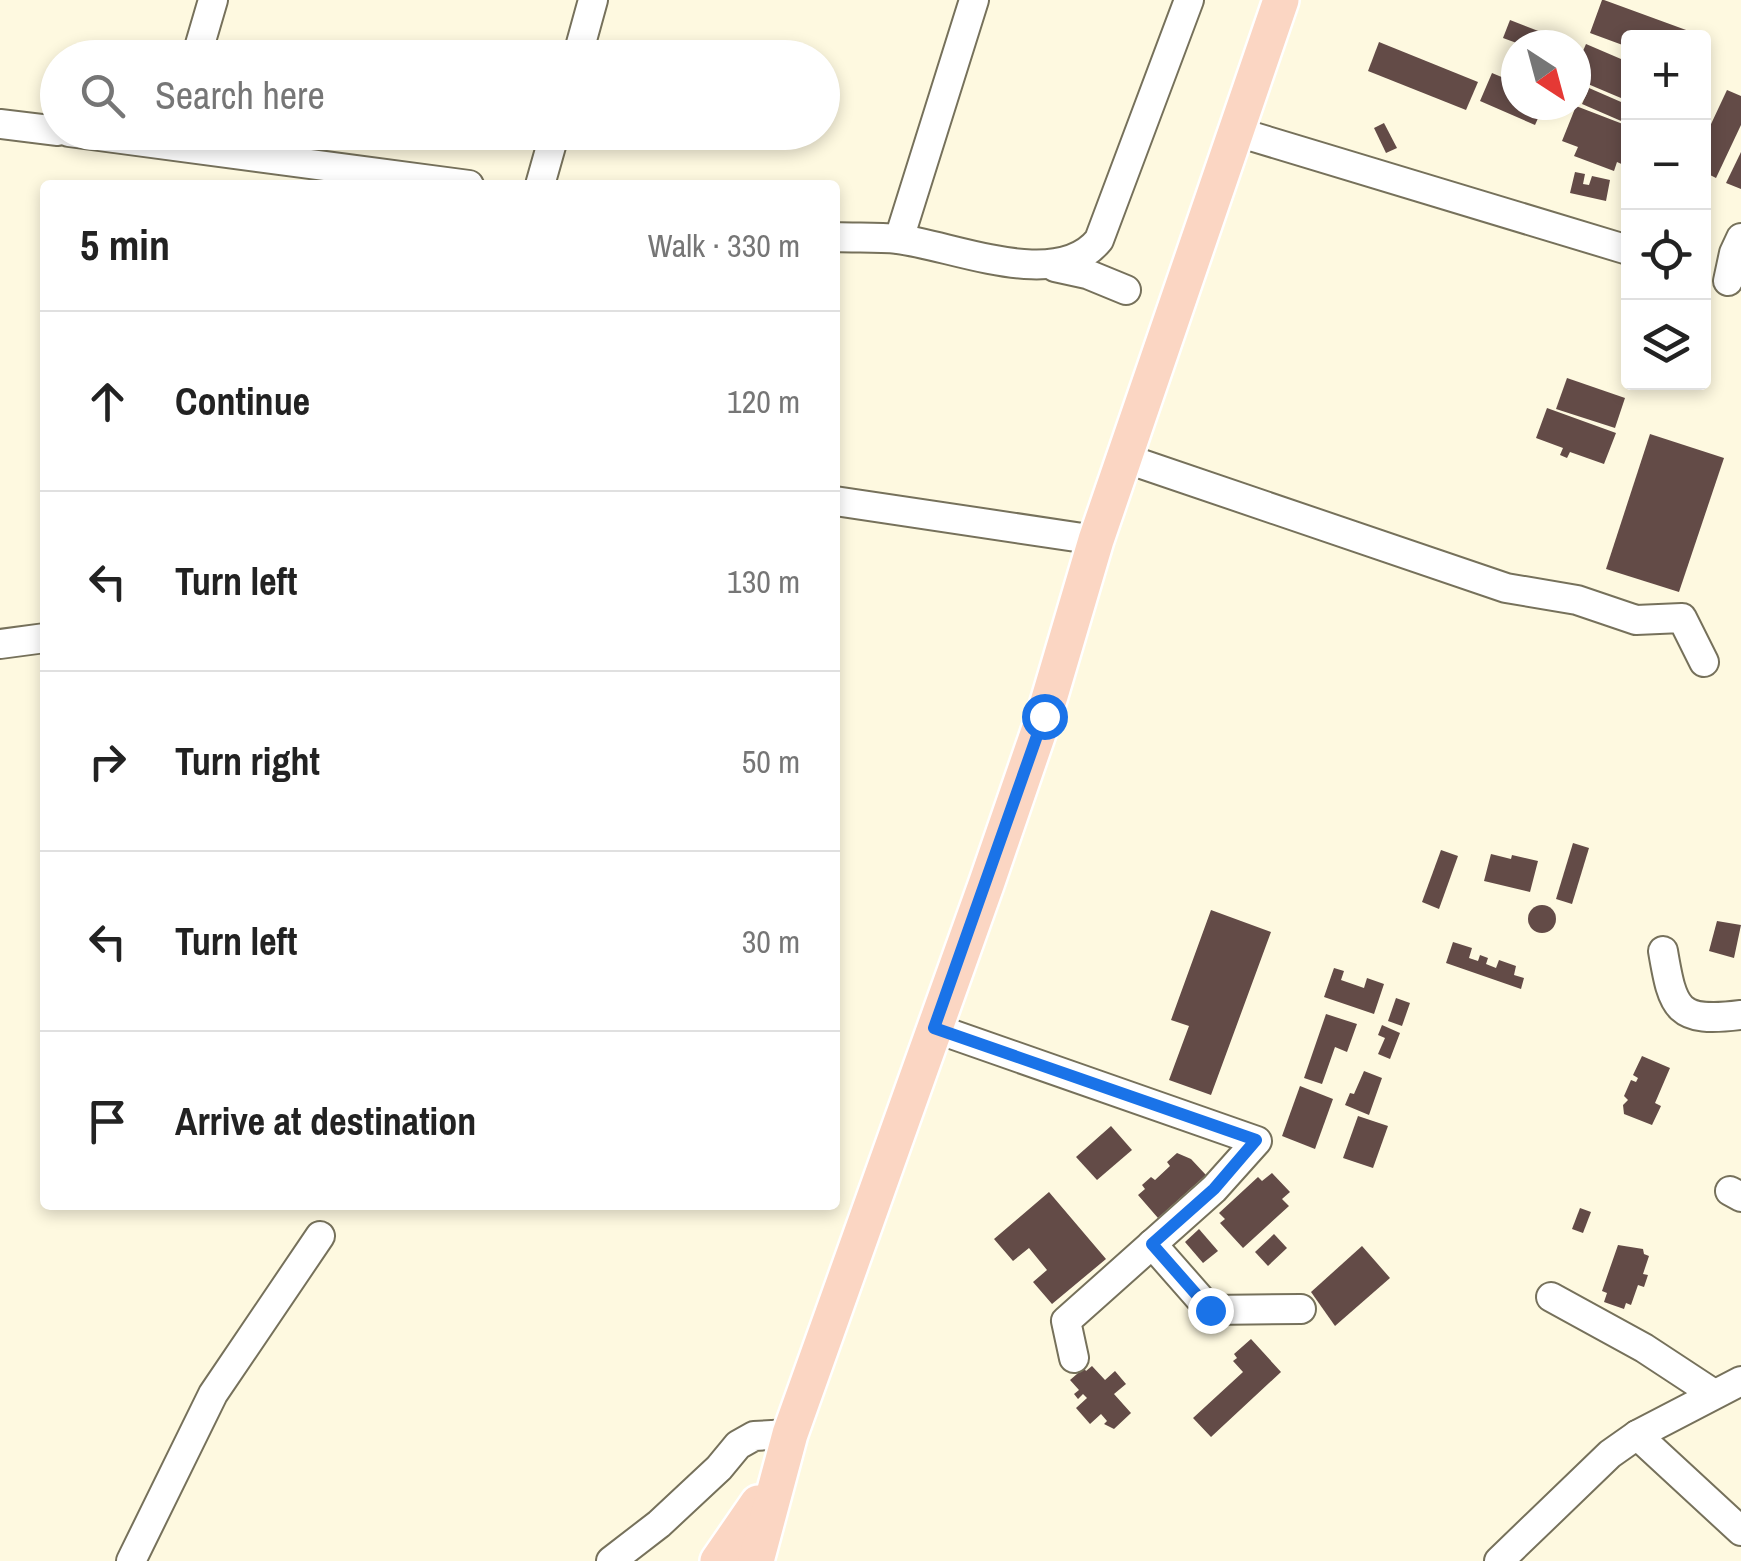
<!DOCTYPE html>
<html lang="en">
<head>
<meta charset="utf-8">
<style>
  body { margin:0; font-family:"Archivo Narrow",sans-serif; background:#f6f6f6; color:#222 }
  .controls { position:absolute; right:30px; top:30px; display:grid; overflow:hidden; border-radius:10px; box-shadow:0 5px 15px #0003 }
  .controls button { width:90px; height:90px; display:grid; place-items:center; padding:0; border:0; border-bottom:2px solid #e0e0e0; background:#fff; color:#222; font:50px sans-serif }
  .compass { position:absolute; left:1501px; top:30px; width:90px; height:90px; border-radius:50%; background:#fff; box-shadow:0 5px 15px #0003; rotate:144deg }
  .stop { position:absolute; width:30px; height:30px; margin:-22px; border:8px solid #1a73e8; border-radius:50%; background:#fff }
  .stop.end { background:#1a73e8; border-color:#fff; box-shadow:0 2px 10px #0008 }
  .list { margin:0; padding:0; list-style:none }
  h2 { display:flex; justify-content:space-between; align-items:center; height:130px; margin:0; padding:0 40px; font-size:42px }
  h2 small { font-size:32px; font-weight:400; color:#767676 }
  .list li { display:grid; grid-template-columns:65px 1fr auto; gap:30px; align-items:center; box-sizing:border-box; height:180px; padding:0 40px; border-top:2px solid #e0e0e0 }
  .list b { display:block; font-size:38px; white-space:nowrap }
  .list em { font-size:32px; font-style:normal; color:#767676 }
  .icon { flex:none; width:55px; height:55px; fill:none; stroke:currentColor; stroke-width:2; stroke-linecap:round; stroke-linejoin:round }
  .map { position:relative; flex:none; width:1741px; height:1561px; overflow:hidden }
  .search { position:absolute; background:#fff; box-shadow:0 5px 15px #0003; left:40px; top:40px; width:800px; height:110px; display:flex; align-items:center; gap:25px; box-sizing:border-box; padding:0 35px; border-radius:55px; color:#767676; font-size:38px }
  .panel { position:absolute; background:#fff; box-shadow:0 5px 15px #0003; left:40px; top:180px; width:800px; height:1030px; border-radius:10px }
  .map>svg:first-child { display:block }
</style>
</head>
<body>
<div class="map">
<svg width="1741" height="1561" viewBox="0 0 1741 1561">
  <rect width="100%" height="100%" fill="#fef9e0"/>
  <g fill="#634b47">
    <polygon points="1602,0 1604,0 1708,38 1628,38 1628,47 1590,33"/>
    <polygon points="1510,20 1559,39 1557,45 1522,45 1503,38"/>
    <polygon points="1379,42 1478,82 1466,110 1368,71"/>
    <polygon points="1586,44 1628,62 1628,101 1576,79 1576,67"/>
    <polygon points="1492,73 1516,83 1516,105 1544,105 1535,125 1480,101"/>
    <polygon points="1589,88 1628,105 1628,124 1582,104"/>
    <polygon points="1727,90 1741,96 1741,125 1716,178 1704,172 1704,139"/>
    <polygon points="1576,106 1628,126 1628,167 1617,162 1614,171 1574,156 1578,147 1562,141"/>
    <polygon points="1384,123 1397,148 1386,153 1374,128"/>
    <polygon points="1741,152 1741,189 1726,183"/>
    <polygon points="1575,172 1585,174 1583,184 1589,185 1592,176 1610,180 1606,201 1570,193"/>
    <polygon points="1567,378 1625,398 1615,428 1556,409"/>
    <polygon points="1547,408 1616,433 1604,464 1570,452 1567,458 1560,455 1563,448 1536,438"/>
    <polygon points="1650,434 1724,458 1679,592 1606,569"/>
    <polygon points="1573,843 1589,848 1572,904 1556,899"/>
    <polygon points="1441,850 1458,856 1439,909 1422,902"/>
    <polygon points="1491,854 1511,859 1512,855 1538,861 1530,892 1484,881"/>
    <circle cx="1542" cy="919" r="14"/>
    <polygon points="1211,910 1271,932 1211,1095 1169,1080 1189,1026 1171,1020"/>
    <polygon points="1717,921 1741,925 1734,958 1709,951"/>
    <polygon points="1453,942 1472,948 1469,958 1478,961 1480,955 1488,958 1486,964 1496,968 1499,960 1516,966 1514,975 1524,978 1521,989 1446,963"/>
    <polygon points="1334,968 1344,971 1341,980 1364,988 1367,978 1384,984 1374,1014 1324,997"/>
    <polygon points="1396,998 1410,1003 1402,1026 1388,1021"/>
    <polygon points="1326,1014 1357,1024 1347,1052 1335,1047 1322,1084 1304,1078"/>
    <polygon points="1382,1025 1400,1033 1390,1059 1378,1054 1385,1038 1378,1035"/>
    <polygon points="1642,1056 1670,1068 1655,1103 1661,1106 1652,1125 1624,1114 1623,1105 1628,1100 1624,1096 1631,1080 1636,1082 1638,1078 1633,1075"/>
    <polygon points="1364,1071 1382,1078 1369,1115 1345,1105 1350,1093 1354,1094"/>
    <polygon points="1300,1086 1333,1099 1315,1149 1282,1136"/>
    <polygon points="1358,1116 1388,1126 1373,1168 1343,1158"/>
    <polygon points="1111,1126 1132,1150 1097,1180 1076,1157"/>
    <polygon points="1177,1153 1191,1159 1206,1175 1158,1218 1138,1195 1145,1189 1142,1185 1151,1177 1155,1180 1170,1166 1167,1162"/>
    <polygon points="1272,1173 1290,1192 1282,1199 1289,1206 1243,1248 1220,1223 1225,1219 1219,1213 1258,1177 1262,1181"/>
    <polygon points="1049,1192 1106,1259 1052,1304 1033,1282 1047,1270 1029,1248 1013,1261 994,1239"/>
    <polygon points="1580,1208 1591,1212 1583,1233 1572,1229"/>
    <polygon points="1199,1229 1218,1251 1203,1263 1185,1242"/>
    <polygon points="1274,1234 1287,1248 1268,1266 1255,1252"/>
    <polygon points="1618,1245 1643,1249 1644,1254 1649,1256 1643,1274 1648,1275 1644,1287 1638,1285 1631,1305 1626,1303 1624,1309 1604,1302 1607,1293 1602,1291"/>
    <polygon points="1362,1246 1390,1278 1335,1326 1311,1292"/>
    <polygon points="1251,1339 1281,1372 1211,1437 1193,1418 1243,1372 1233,1361 1237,1358 1234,1354"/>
    <polygon points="1092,1366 1105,1380 1115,1371 1126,1384 1114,1394 1131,1413 1114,1429 1104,1424 1107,1421 1101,1414 1090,1424 1076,1408 1087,1398 1083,1394 1078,1399 1074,1394 1079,1390 1070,1380 1084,1368 1086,1371"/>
  </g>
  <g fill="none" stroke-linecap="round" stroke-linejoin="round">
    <g stroke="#76715b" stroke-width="32">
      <g id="minor">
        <polyline points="196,58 213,0"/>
        <polyline points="577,58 593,0"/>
        <polyline points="0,124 58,131"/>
        <polyline points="1234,131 1628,250"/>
        <polyline points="69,132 469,185"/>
        <polyline points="540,185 555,132"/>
        <path d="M 835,237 C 856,238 877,237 898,239 C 954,246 1057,292 1099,240 L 1189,0"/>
        <polyline points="899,239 974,0"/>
        <polyline points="1055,267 1087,274 1126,290"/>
        <polyline points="1728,281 1734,253 1741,238"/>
        <polyline points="1124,458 1506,588 1577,600 1636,620 1682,618 1704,662"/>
        <polyline points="835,501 1096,540"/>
        <polyline points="0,644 45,638"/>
        <path d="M 1663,951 C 1673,1010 1677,1023 1741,1015"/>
        <polyline points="934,1028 1257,1141 1214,1189 1066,1321 1074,1358"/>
        <polyline points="1730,1191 1741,1197"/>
        <polyline points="1152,1244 1210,1310 1301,1309"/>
        <polyline points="1551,1297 1644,1348 1714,1394"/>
        <polyline points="1637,1435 1741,1531"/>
        <polyline points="131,1561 213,1394 320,1236"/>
        <polyline points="611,1561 659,1524 719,1468 738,1445 754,1436 790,1434"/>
        <polyline points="1499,1561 1610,1454 1637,1435 1741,1381"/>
      </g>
    </g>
    <g stroke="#fff" stroke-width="40">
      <g id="major">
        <polyline points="718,1561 758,1503"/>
        <polyline points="756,1561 790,1434 987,882 1044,716 1096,540 1281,0"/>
      </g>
    </g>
    <use href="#minor" stroke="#fff" stroke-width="28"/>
    <use href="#major" stroke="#fbd6c3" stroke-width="35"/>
  </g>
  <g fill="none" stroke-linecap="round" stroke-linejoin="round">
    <polyline stroke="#1a73e8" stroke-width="12" points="1044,716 934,1028 1256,1140 1214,1189 1152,1244 1210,1310"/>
  </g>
</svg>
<div class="controls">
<button>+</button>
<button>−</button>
<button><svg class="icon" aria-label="locate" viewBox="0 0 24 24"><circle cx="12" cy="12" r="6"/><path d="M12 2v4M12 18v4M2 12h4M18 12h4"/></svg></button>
<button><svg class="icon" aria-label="layers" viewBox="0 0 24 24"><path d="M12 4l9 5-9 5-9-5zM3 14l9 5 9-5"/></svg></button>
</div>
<svg class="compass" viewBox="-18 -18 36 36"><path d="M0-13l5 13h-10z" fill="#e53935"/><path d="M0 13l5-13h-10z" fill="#767676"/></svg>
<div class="stop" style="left:1044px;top:716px"></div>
<div class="stop end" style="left:1210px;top:1310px"></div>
<div class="search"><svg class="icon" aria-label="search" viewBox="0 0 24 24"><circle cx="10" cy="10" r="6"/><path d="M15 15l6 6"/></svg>Search here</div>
<section class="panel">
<h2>5 min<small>Walk · 330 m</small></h2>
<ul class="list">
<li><svg class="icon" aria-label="ahead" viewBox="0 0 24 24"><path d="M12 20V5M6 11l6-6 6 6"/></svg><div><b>Continue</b></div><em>120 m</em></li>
<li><svg class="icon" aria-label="left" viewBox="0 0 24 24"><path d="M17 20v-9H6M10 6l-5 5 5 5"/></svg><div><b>Turn left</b></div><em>130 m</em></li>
<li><svg class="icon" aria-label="right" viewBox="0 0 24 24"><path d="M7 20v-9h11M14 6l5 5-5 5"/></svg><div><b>Turn right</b></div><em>50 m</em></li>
<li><svg class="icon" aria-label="left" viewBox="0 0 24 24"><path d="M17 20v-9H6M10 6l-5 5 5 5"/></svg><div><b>Turn left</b></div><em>30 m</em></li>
<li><svg class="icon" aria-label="arrive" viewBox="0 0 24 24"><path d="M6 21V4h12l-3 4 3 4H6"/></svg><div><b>Arrive at destination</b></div></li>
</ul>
</section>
</div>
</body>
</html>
